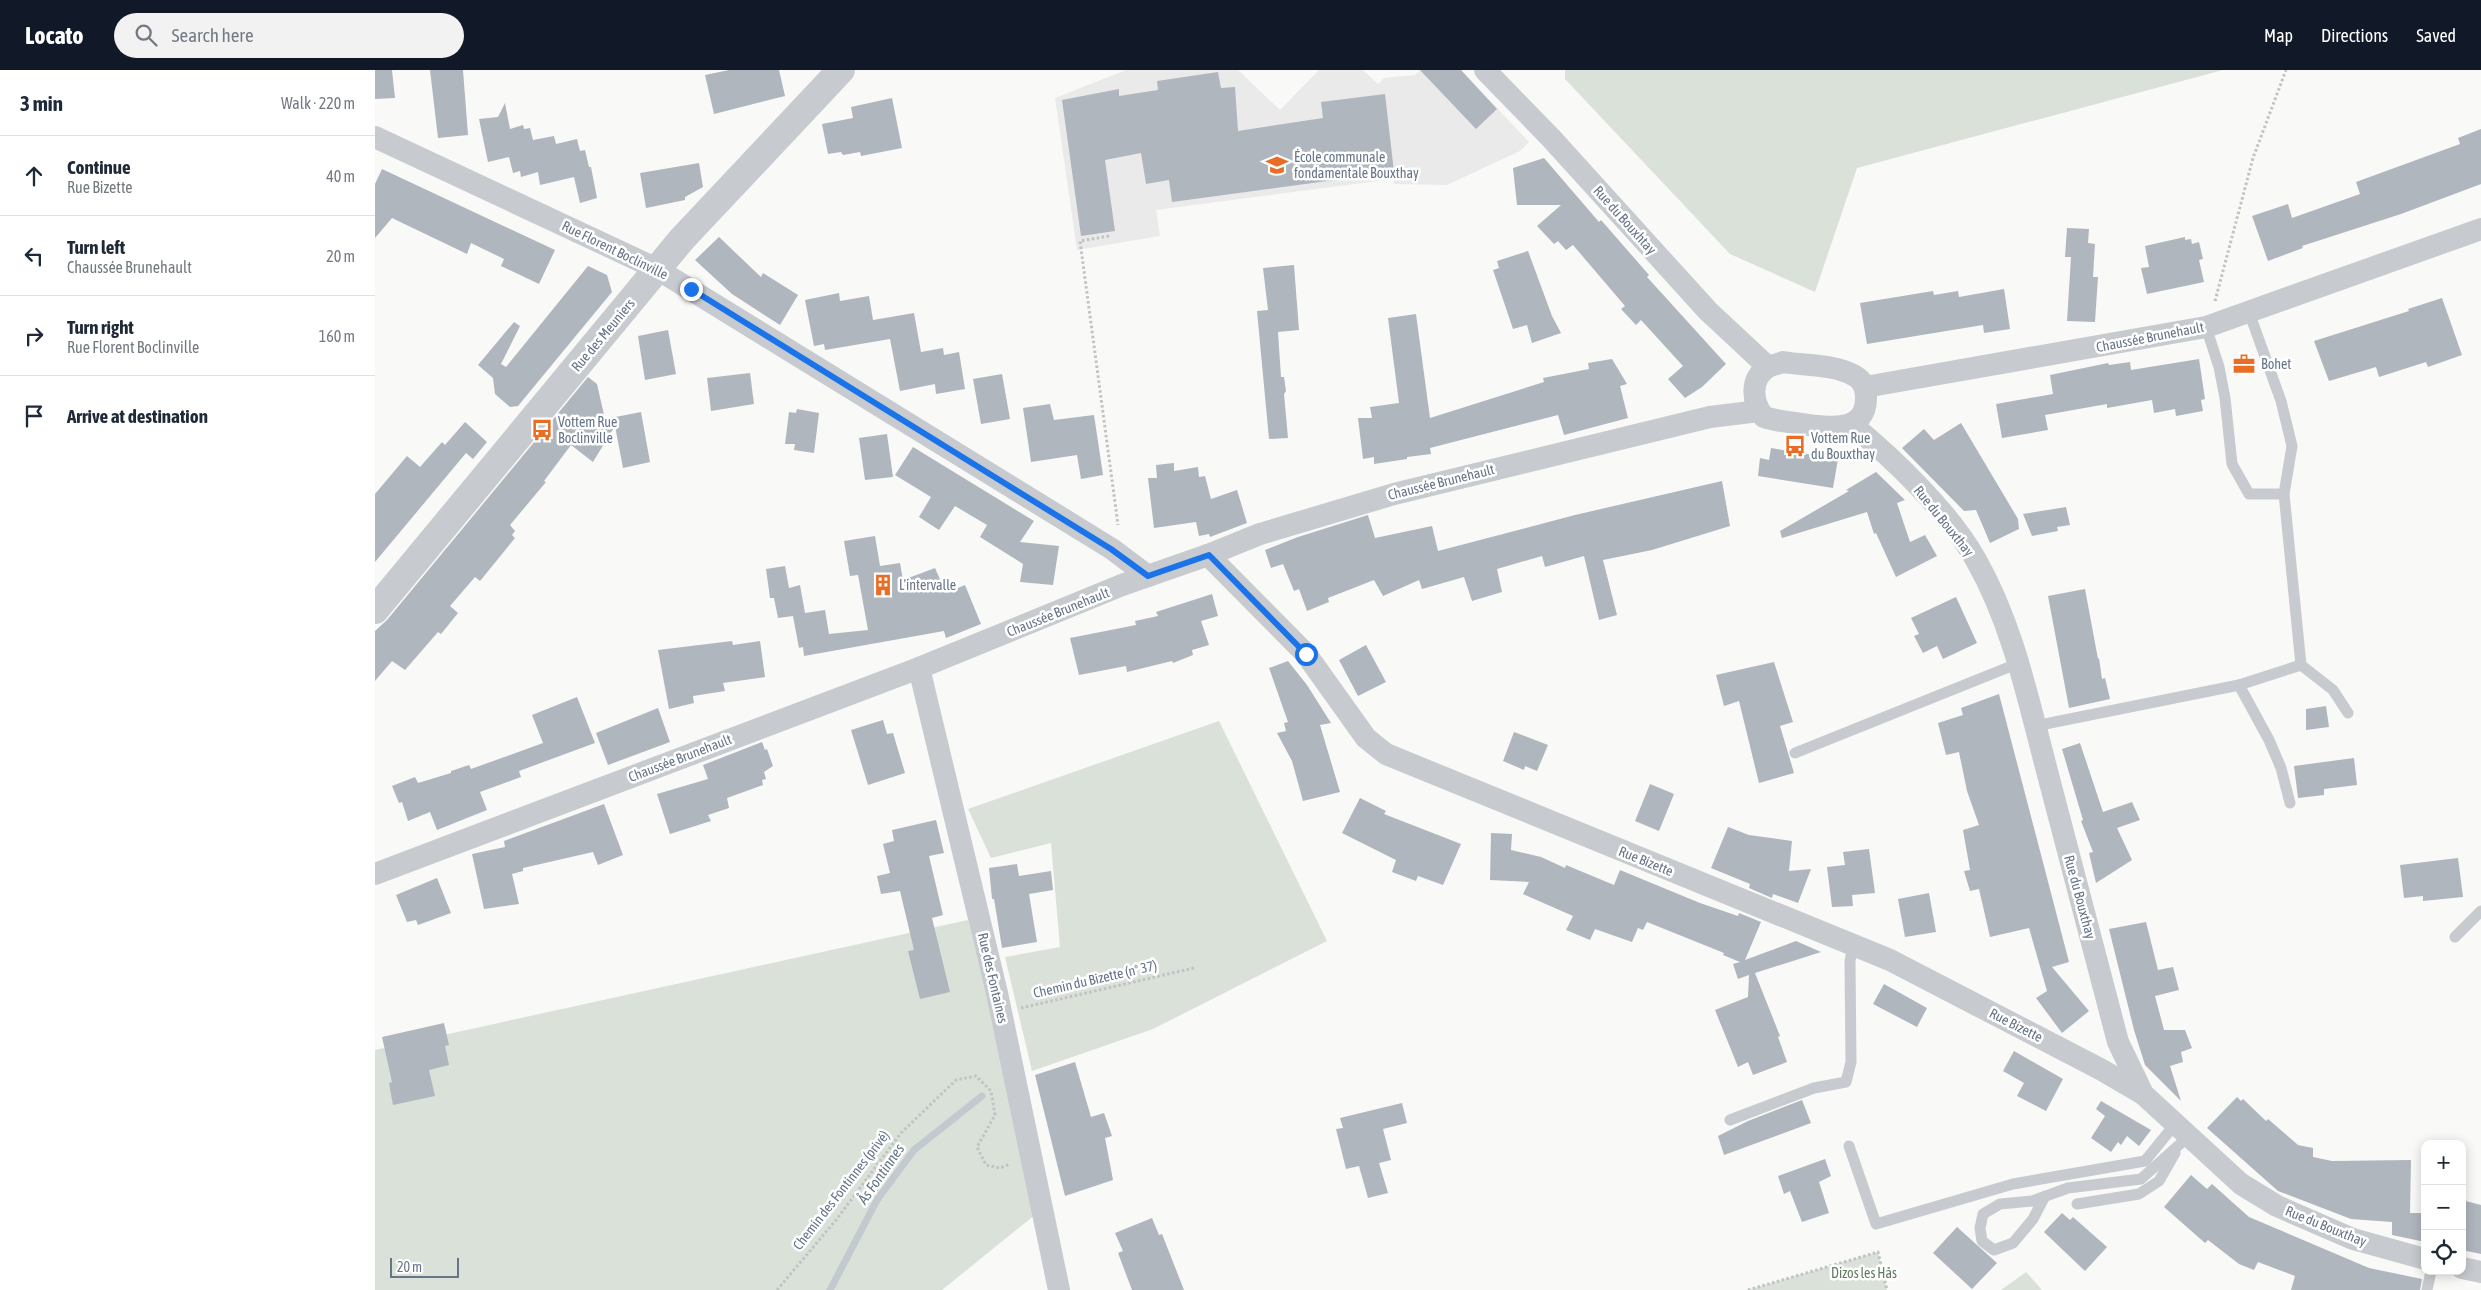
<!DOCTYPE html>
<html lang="en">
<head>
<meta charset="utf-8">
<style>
  body { margin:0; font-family:"Asap Condensed",sans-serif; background:#f2f2f3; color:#1f2937 }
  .controls { position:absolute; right:15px; bottom:15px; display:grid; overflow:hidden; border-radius:10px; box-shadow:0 2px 12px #0003 }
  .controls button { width:45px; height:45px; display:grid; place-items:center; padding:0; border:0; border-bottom:1px solid #e0e1e3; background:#fff; color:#1f2937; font:25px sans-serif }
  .scale { position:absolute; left:15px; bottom:12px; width:69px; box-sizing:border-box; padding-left:5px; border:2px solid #677589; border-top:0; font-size:14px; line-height:18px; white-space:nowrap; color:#677589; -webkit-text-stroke:4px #fff; paint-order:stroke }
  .stop { position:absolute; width:15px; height:15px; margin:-11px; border:4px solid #1a73e8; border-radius:50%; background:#fff }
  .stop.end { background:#1a73e8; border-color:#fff; box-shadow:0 1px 5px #0008 }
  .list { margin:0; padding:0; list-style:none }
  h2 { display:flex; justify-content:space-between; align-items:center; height:65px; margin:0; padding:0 20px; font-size:21px }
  h2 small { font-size:16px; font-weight:400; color:#747a83 }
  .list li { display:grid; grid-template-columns:32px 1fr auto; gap:15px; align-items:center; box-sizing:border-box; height:80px; padding:0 20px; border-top:1px solid #e0e1e3 }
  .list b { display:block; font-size:19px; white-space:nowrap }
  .list p { margin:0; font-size:16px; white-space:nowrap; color:#747a83 }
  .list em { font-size:16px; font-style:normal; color:#747a83 }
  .icon { flex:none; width:28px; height:28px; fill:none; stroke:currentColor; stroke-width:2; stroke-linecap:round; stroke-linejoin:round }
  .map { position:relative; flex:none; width:2106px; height:1220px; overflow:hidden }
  header { display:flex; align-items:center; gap:30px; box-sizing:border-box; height:70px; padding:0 25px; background:#111827; color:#fff }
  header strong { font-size:24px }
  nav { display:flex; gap:28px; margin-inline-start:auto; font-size:18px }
  .search { width:350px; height:45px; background:#f2f2f3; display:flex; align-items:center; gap:12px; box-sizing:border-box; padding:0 18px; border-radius:28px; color:#747a83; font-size:19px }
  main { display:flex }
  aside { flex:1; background:#fff }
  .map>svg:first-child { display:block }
</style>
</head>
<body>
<header>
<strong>Locato</strong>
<div class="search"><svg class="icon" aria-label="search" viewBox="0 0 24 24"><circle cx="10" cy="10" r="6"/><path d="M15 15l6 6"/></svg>Search here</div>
<nav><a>Map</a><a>Directions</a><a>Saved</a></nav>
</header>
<main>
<aside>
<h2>3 min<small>Walk · 220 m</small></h2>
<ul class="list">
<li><svg class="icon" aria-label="ahead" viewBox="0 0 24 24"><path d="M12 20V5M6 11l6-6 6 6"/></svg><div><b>Continue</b><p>Rue Bizette</p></div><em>40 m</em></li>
<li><svg class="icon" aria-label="left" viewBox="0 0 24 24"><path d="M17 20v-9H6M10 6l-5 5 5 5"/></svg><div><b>Turn left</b><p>Chaussée Brunehault</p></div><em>20 m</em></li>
<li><svg class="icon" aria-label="right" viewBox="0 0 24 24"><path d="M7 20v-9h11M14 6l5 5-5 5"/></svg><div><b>Turn right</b><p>Rue Florent Boclinville</p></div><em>160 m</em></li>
<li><svg class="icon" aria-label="arrive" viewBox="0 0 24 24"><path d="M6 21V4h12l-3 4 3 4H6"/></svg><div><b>Arrive at destination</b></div></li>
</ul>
</aside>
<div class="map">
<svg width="2106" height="1220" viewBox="0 0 2106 1220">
  <rect width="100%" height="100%" fill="#f9f9f7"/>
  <polygon fill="#eaeaea" points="751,0 863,0 905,40 944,0 988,0 1003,14 1009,8 1040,5 1045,0 1086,0 1154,72 1145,81 1072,115 1019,114 1018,109 781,140 785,166 702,180 680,28"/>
  <g fill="#dae1d8">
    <polygon points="1190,0 1848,0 1482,98 1440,222 1355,184 1190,9"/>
    <polygon points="844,651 952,871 778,959 657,1001 630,887 685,877 676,773 616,788 593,739"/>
    <polygon points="593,850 666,1140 567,1220 0,1220 0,980"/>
    <polygon points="1503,1182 1512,1220 1373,1220"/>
    <polygon points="1651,1202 1667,1220 1626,1220"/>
  </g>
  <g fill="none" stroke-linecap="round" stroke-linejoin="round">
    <polyline stroke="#c2cad0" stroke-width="7" points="455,1220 502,1130 539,1080 607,1026"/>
  </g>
  <g fill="#b0b6be">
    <polygon points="0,0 17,0 20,28 0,29"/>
    <polygon points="55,0 88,0 93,65 63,68"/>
    <polygon points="354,0 404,0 410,26 339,44 330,5"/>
    <polygon points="1045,0 1086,0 1122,39 1101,59"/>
    <polygon points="843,2 846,18 860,17 863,61 948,48 946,32 1010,24 1019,102 797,132 794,110 771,114 766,83 730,90 740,161 706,166 687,30 744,19 744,26 783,20 782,11"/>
    <polygon points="517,28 527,78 486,86 485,82 468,85 466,82 453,84 447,54 478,48 476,37"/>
    <polygon points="130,33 135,59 148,55 149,59 155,58 158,70 179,66 181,74 202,69 205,81 210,80 214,97 216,97 222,128 205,133 199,107 165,115 163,102 146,107 145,101 138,103 134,87 113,92 104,49 123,47"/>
    <polygon points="2106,59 2106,114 2026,144 1927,176 1928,178 1893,191 1877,146 1913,134 1917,148 1985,124 1981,112 2085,74 2083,68"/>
    <polygon points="1169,88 1224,152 1226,150 1274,205 1272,207 1351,294 1327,317 1310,328 1293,309 1308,296 1266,250 1261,255 1246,239 1250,236 1198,175 1191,180 1183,171 1179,174 1162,156 1186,135 1142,135 1138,98"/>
    <polygon points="324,93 328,117 310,127 310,130 271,138 265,103"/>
    <polygon points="7,99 180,180 164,214 126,196 129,189 96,173 92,184 17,148 0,168 0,114"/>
    <polygon points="1692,158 1714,159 1713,173 1720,174 1718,207 1723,207 1720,252 1692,251 1696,187 1690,187"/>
    <polygon points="344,167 386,207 388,203 423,225 405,255 357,224 320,190"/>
    <polygon points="1810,167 1810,170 1816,169 1817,174 1824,172 1828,189 1824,190 1829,212 1772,224 1766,198 1774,197 1770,176"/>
    <polygon points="1153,181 1177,246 1186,263 1157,273 1152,255 1138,259 1118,200 1124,198 1122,191"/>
    <polygon points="919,195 924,260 903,262 906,307 909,307 911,321 909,324 913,368 894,369 882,241 893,240 888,198"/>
    <polygon points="213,196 232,205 237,222 143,336 135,337 120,324 118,308 103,295 139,252 145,256 126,294 131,297"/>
    <polygon points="1629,219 1635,259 1609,263 1608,255 1492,274 1485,233 1558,221 1559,225 1583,221 1584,227"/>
    <polygon points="464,223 465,231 494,226 498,250 539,243 546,282 568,278 569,285 584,282 590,319 561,324 560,314 525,321 515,269 450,280 449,274 439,276 430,230"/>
    <polygon points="2067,228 2087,285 2053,297 2051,292 2004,307 2001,297 1954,311 1939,271 2034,241 2033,239"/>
    <polygon points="1041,244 1055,348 1169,312 1168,308 1214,299 1213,293 1237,289 1252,314 1245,316 1253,348 1189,365 1183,345 1055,378 1056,384 1032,387 1032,389 999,394 999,387 988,389 983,348 997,348 995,337 1024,333 1013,248"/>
    <polygon points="293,260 301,304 270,310 263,266"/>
    <polygon points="1824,289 1830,329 1826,330 1828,341 1801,346 1800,339 1779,343 1777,330 1732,338 1732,334 1670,345 1673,360 1627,368 1621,334 1678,324 1675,305 1733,293 1734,295 1755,292 1756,300"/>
    <polygon points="375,303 379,334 336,341 332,308"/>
    <polygon points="627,304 635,349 606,354 598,309"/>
    <polygon points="213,307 222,314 230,349 266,342 275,392 248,398 240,356 218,392 196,375 169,411 171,412 135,455 140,461 137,465 140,468 105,511 100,507 75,536 83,543 66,564 63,562 30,600 17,591 0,611 0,561 12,550"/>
    <polygon points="675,334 679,350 719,345 728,405 706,409 702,385 656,392 648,338"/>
    <polygon points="422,339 444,343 439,383 419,380 420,374 410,374 414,342 421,343"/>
    <polygon points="90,352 112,372 98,389 91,383 0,492 0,424 32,386 45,397 67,372 70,375"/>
    <polygon points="1586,353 1643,449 1644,459 1615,473 1601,440 1589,441 1527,378 1549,359 1559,370"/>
    <polygon points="512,364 518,407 490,410 484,368"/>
    <polygon points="538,377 659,451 645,472 684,476 678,515 645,512 648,494 605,467 612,455 580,436 564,460 544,447 556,427 520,405"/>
    <polygon points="1396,378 1463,389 1458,418 1383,406 1385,388 1394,390"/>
    <polygon points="799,393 799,401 823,397 824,407 830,406 836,429 862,420 872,453 835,467 834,464 824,466 821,452 779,458 773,408 782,408 781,395"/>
    <polygon points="1501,402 1530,430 1522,433 1535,472 1550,465 1562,486 1521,507 1501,463 1499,464 1492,442 1407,468 1405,461 1474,421 1471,420"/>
    <polygon points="1347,411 1355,456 1277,480 1228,490 1242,545 1224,550 1209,486 1170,497 1167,486 1122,499 1127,522 1097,531 1089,507 1047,519 1044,510 1008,526 999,510 953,528 954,532 932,541 924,519 919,521 908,494 896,498 890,480 923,467 993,445 1000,468 1057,456 1063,481 1200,445"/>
    <polygon points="1691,437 1695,455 1682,457 1683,461 1657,466 1648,444"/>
    <polygon points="500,466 505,496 525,493 528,510 560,498 571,523 590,515 606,554 571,568 569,561 429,586 428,577 424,578 418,546 403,548 399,528 395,528 391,499 410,496 414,518 425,515 430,543 450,540 454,564 493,560 483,505 475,506 469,471"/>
    <polygon points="1710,519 1723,589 1724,588 1727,609 1730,608 1735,629 1694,638 1673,526"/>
    <polygon points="837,524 843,546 826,551 834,575 817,580 818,585 798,593 797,591 752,602 751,596 704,605 695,568 761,555 760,551 783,546 781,542"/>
    <polygon points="1581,527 1602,573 1568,589 1562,576 1548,583 1539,566 1544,564 1536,548"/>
    <polygon points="357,571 358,575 385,571 390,607 348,613 350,621 318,626 319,633 294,639 283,580"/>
    <polygon points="991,575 1011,612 983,626 964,590"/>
    <polygon points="913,591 932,615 956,653 945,655 965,722 928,731 917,691 902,663 911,661 909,653 913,652 894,598"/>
    <polygon points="1399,592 1418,652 1405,656 1419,703 1384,713 1364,631 1349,636 1341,605"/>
    <polygon points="1624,624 1694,892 1677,897 1714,941 1687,963 1661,928 1672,921 1654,858 1615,867 1604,819 1595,821 1589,801 1595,800 1588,760 1604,755 1592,721 1584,682 1571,685 1563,653 1588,645 1586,638"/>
    <polygon points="202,627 220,673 144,701 146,707 105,722 112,740 62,760 55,742 33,751 27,732 24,733 17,716 40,707 43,713 76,703 76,701 94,695 96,699 168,673 157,645"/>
    <polygon points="1951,636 1954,657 1931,660 1931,639"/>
    <polygon points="283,638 295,672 233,695 221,663"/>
    <polygon points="508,650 512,664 518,663 530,703 493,715 476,660"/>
    <polygon points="1139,662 1173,675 1162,701 1150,696 1149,700 1128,691"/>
    <polygon points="387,672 390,680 392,679 398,696 389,702 391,709 387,710 388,715 352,728 354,738 333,745 336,751 295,764 282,724 333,709 328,695"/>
    <polygon points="1705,673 1728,742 1757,732 1765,750 1742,758 1757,790 1721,813 1714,783 1718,782 1706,751 1708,750 1687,679"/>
    <polygon points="1979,688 1982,715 1949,719 1949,725 1923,728 1919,696"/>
    <polygon points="1275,714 1299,724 1284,761 1260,751"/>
    <polygon points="985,728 1011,741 1009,744 1086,774 1068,815 1043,806 1041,811 1017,802 1021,790 967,763"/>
    <polygon points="229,734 248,785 223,795 218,782 148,798 148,801 137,804 144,834 109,839 97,784 130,777 129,771"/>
    <polygon points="561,750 569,783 554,786 568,845 557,848 575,922 545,929 533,881 539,880 525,821 506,824 502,806 515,803 508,774 519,771 517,760"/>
    <polygon points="1353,757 1374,765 1417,771 1414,801 1436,799 1423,833 1398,824 1397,828 1374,818 1375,814 1336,798"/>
    <polygon points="1116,763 1137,764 1136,780 1166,787 1190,798 1191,795 1239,815 1245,800 1325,833 1363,846 1364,843 1386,852 1370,890 1421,871 1446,882 1380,903 1405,966 1403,967 1412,992 1378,1005 1373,992 1363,997 1340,940 1373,927 1374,905 1363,909 1358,894 1365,892 1348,885 1349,883 1272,852 1268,860 1263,858 1257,872 1220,859 1215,870 1191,860 1198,846 1148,824 1154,812 1115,810"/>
    <polygon points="1494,779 1500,823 1477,825 1478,836 1457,837 1452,797 1470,795 1468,782"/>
    <polygon points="2083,788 2088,827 2048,831 2048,826 2029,828 2025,795"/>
    <polygon points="642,794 644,806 676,801 678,820 654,824 662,872 627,878 619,829 617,829 614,798"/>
    <polygon points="62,808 76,843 43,855 41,850 32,852 21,825"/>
    <polygon points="1554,823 1561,862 1530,867 1523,829"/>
    <polygon points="1771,852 1783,900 1798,897 1804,920 1780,926 1789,960 1810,960 1817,978 1806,982 1808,992 1795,996 1806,1031 1770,995 1759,960 1734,859"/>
    <polygon points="1509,914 1552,938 1542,957 1498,934"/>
    <polygon points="69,953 74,975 70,976 74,995 54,1000 60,1026 18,1035 14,1013 17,1012 7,967"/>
    <polygon points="1639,981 1688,1009 1671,1041 1642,1026 1649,1013 1628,1001"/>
    <polygon points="700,992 716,1047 729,1043 737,1066 730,1068 738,1110 690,1126 660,1005"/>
    <polygon points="1862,1027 1866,1031 1868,1029 1891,1051 1893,1049 1923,1075 1938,1078 1938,1087 1957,1091 2036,1090 2035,1143 2050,1143 2050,1172 2017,1165 2017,1152 1976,1149 1903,1121 1832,1058"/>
    <polygon points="1427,1030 1436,1053 1349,1085 1343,1066 1373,1051"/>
    <polygon points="1726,1031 1776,1060 1764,1076 1752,1066 1746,1075 1743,1072 1736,1082 1716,1068 1730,1046 1721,1039"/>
    <polygon points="1027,1033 1032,1053 1008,1059 1016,1090 1004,1093 1013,1123 993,1128 984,1096 971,1099 961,1059 968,1058 965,1048"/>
    <polygon points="1450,1089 1456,1106 1444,1112 1454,1143 1427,1152 1415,1121 1409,1124 1403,1106"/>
    <polygon points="1816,1105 1832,1119 1837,1114 1874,1147 1994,1198 2047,1209 2045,1220 1916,1220 1920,1206 1883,1192 1879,1200 1864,1194 1833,1170 1830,1173 1789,1137"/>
    <polygon points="2087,1130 2106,1135 2106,1184 2087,1180"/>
    <polygon points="1687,1143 1695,1150 1698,1147 1732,1177 1710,1201 1669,1162"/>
    <polygon points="777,1148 784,1165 787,1164 809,1220 757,1220 743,1183 748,1181 740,1163"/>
    <polygon points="1582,1157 1622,1193 1597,1219 1558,1183"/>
  </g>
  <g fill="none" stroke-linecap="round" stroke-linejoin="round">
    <g stroke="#c0c2c5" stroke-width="3" stroke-dasharray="2.5 2.5" stroke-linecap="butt">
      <polyline points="734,166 705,171 743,455"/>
      <polyline points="1840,231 1878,88 1911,0"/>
      <polyline points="646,938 819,898"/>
      <polyline points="402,1220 461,1150 526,1063 581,1010 601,1006 616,1021 620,1045 602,1077 611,1095 625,1098 635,1094"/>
      <polyline points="1373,1220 1503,1182 1512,1220"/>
    </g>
    <g stroke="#c7cace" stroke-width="11">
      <polyline points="1874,242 1906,331 1917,376 1909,424 1926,595"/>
      <polyline points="1831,257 1844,297 1850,328 1857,394 1874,424 1909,424"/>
      <polyline points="1864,615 1894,670 1906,698 1915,733"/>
      <polyline points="1660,656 1864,615 1926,595 1958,620 1973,643"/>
      <polyline points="1420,683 1644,593"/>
      <polyline points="2080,867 2106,841"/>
      <polyline points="1355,1050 1439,1018 1471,1012 1476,992 1475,891 1478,875"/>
      <polyline points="1474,1076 1501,1154 1638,1114 1770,1091 1801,1053"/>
      <polyline points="1670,1126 1658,1149 1638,1173 1619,1180 1607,1171 1605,1158 1608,1144 1625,1134 1657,1131 1693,1118 1766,1109 1814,1066"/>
      <polyline points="1702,1134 1764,1124 1784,1111 1800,1083"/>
      <polyline points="2052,1220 2056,1201"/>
    </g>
    <g stroke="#c7cace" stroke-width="22">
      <polyline points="1110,0 1176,68 1333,241 1393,297"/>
      <polyline points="0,67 282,199 737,479 773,506"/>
      <path d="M 1408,292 C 1431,296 1460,294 1480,306 C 1489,311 1491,319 1491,328 C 1491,365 1450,357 1427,354 C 1414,352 1401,351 1389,347 C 1377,333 1374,309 1393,297 C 1397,295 1404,294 1408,292 Z"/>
      <polyline points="1490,317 1831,257 2106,159"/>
      <path d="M 1476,354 C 1517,387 1575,443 1601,490 C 1638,555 1653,629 1672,701 C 1696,792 1720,882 1743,972 L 1768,1024 L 1866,1114 L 1902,1136 L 1978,1169 L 2050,1189"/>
      <polyline points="833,485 931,584 991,668 1011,684 1515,890 1727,1000 1768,1024"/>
      <polyline points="544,598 622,923 684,1220"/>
      <polyline points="0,804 544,598 747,515 833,485 885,464 1019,424 1335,347 1384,341"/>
      <polyline points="2087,1198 2106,1202"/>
    </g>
    <polyline stroke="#c7cace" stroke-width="28" points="0,540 307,169 466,0"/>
  </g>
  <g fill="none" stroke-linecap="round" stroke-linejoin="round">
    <polyline stroke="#1a73e8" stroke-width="6" points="316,219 736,479 773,506 834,485 931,584"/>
  </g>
  <defs>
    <g id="school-bare" transform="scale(1.725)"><path d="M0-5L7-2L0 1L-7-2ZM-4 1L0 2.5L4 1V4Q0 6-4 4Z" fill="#ea6d26" stroke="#fff" stroke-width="2.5" paint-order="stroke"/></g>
    <g id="office-bare" transform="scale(1.725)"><path d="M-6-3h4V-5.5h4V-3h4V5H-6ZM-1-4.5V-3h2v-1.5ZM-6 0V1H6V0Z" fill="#ea6d26" stroke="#fff" stroke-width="2.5" paint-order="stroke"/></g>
    <g id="bus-bare" transform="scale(1.725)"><path d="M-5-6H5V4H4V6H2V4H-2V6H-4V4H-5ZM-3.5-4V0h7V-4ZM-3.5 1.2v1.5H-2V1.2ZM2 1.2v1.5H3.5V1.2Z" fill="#ea6d26" stroke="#fff" stroke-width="2.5" paint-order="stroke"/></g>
    <g id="building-bare" transform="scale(1.725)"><path d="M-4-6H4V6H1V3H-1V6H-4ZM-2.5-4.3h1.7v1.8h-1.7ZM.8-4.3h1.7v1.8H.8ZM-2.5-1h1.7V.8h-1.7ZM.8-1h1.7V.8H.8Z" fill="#ea6d26" stroke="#fff" stroke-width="2.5" paint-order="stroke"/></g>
  </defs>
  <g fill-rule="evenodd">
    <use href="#school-bare" x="902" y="95"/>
    <use href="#office-bare" x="1869" y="294"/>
    <use href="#bus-bare" x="167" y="360"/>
    <use href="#bus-bare" x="1420" y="376"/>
    <use href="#building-bare" x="508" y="515"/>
  </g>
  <g text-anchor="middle" stroke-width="5" stroke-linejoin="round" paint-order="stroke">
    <g font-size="14" fill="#677589" stroke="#fff" text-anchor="start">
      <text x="919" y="92">École communale<tspan x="919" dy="16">fondamentale Bouxthay</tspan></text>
      <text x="1886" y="299">Bohet</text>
      <text x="183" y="357">Vottem Rue<tspan x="183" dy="16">Boclinville</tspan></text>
      <text x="1436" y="373">Vottem Rue<tspan x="1436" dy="16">du Bouxthay</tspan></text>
      <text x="524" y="520">L'intervalle</text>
    </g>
    <g font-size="14" fill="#677589" stroke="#fff">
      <text transform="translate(1250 150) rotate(48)" y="5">Rue du Bouxhtay</text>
      <text transform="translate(240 180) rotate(26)" y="5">Rue Florent Boclinville</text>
      <text transform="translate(228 265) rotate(-50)" y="5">Rue des Meuniers</text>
      <text transform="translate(1775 267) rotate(-11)" y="5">Chaussée Brunehault</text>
      <text transform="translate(1066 412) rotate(-14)" y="5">Chaussée Brunehault</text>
      <text transform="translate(1569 451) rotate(51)" y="5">Rue du Bouxthay</text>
      <text transform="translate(683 542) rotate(-22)" y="5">Chaussée Brunehault</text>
      <text transform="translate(305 688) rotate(-21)" y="5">Chaussée Brunehault</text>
      <text transform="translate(1271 791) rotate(22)" y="5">Rue Bizette</text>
      <text transform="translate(1705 827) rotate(75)" y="5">Rue du Bouxthay</text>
      <text transform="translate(618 908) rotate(77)" y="5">Rue des Fontaines</text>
      <text transform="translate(720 909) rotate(-13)" y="5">Chemin du Bizette (n° 37)</text>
      <text transform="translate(1641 955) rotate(27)" y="5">Rue Bizette</text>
      <text transform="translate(466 1120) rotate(-52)" y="5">Chemin des Fontinnes (privé)</text>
      <text transform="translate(1951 1156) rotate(22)" y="5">Rue du Bouxthay</text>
    </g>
    <g font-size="14" fill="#647a62" stroke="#fff">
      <text x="1489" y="1208">Dizos les Hås</text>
    </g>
    <g font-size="15" font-style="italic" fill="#637784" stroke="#fff">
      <text transform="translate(506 1104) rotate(-55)" y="5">Ås Fontinnes</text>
    </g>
  </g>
</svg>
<div class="controls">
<button>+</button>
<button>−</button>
<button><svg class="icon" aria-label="locate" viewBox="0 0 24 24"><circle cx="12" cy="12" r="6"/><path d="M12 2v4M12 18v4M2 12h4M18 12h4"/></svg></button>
</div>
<div class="scale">20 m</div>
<div class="stop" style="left:931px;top:584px"></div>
<div class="stop end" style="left:316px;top:219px"></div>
</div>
</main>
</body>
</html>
